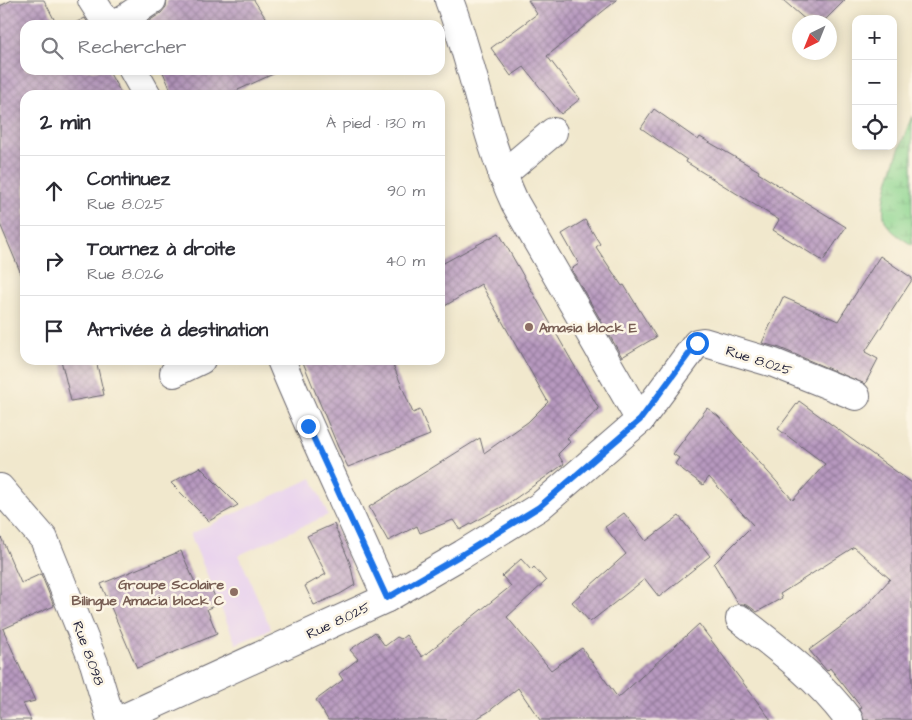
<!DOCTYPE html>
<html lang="fr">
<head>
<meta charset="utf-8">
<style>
  body { margin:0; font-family:"Architects Daughter",sans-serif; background:#f7f7f7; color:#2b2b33 }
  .controls { position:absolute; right:15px; top:15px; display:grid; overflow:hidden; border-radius:10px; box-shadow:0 2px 12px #0003 }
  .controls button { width:45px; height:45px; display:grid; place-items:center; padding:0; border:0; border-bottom:1px solid #e1e1e2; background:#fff; color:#2b2b33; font:25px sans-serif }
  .compass { position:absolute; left:792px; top:15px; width:45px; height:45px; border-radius:50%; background:#fff; box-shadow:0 2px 12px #0003; rotate:223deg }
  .stop { position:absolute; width:15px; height:15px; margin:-11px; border:4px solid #1a73e8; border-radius:50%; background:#fff }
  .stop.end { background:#1a73e8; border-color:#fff; box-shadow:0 1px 5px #0008 }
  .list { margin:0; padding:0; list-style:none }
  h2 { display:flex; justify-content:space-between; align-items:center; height:65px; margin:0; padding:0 20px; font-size:21px }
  h2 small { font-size:16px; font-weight:400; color:#7c7c81 }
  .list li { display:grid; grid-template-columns:32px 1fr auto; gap:15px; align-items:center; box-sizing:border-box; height:70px; padding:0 20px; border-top:1px solid #e1e1e2 }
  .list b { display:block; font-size:19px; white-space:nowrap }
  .list p { margin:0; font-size:16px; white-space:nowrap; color:#7c7c81 }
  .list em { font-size:16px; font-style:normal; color:#7c7c81 }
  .icon { flex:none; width:28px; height:28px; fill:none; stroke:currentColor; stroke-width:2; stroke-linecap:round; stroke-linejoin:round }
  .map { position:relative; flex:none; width:912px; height:720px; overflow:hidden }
  .search { position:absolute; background:#fff; box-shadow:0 2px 12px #0003; left:20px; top:20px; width:425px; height:55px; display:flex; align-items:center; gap:12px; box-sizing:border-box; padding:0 18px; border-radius:15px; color:#7c7c81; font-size:19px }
  .panel { position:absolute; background:#fff; box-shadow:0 2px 12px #0003; left:20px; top:90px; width:425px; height:275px; border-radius:15px }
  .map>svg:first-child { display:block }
</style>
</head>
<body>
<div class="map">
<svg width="912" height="720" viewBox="0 0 912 720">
  <defs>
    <pattern id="wetland-marsh" width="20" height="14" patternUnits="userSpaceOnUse" patternTransform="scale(1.25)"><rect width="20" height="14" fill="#8dd590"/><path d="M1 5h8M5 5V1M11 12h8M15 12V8" fill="none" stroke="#79b77d"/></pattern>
    <pattern id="building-cross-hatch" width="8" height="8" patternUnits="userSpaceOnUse" patternTransform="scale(1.25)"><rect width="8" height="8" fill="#b799bf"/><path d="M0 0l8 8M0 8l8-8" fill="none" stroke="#947c9c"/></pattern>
  </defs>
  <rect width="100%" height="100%" fill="#fcf5e5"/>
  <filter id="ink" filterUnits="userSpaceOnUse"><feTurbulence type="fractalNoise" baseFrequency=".02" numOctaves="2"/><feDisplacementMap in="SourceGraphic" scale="10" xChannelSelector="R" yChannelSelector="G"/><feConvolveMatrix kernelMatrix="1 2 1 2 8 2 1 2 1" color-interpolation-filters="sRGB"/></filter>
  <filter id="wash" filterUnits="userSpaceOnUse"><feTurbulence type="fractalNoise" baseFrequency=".0096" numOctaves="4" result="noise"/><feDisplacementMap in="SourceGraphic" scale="20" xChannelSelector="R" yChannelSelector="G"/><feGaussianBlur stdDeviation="1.12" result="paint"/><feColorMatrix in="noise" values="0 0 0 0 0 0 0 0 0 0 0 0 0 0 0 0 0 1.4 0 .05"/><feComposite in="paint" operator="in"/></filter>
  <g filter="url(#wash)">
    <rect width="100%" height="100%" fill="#f1e8cd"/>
    <polygon fill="#e8d2ee" points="312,478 328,515 239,555 271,629 236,644 190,534"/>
    <path fill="url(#wetland-marsh)" stroke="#587c66" d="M 912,116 L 912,245 C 903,239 892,233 886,223 C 875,202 904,138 912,116 Z"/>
    <g id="blocks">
      <g fill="url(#building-cross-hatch)">
        <polygon points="12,0 44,0 57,25 25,25 25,70 108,70 122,95 25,95 25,283 0,224 0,6"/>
        <polygon points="167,0 254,0 270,25 143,25 161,13 166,7"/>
        <polygon points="528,0 617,0 547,56 580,99 561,114 524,67 511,76 491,48 537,14"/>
        <polygon points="783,0 845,0 823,22 808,22"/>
        <polygon points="85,18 89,25 71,25"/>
        <polygon points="162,70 282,70 227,95 173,95"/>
        <polygon points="654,109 698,140 700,137 759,171 758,173 846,227 823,261 773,230 779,220 686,162 687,160 641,128"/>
        <polygon points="585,220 600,244 596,247 622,286 624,285 656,337 622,357 571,269 579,264 562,234"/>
        <polygon points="499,233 599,409 567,438 570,442 558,454 564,464 509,503 460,530 453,520 420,533 417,526 388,541 369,507 480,438 484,453 528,422 548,402 481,284 440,309 440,265"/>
        <polygon points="880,256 912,278 912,280 865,352 878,359 865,384 780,348 762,343 783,297 838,321"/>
        <polygon points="61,360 96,360 104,395 71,401"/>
        <polygon points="302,360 391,360 413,413 420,410 430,435 348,467 338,447"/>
        <polygon points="799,401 912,483 912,720 864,720 860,709 862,708 830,668 827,671 809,650 860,613 890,579 854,547 780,594 782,598 757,612 749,606 743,604 738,604 714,564 753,525 709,477 703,485 675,464 679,458 673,454 707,408 718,416 793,500 825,464 778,429"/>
        <polygon points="200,467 238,505 209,521 171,483"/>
        <polygon points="624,513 646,541 679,516 710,556 659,597 645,579 590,622 572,602 626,554 605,527"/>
        <polygon points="334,524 350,563 355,585 340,594 314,605 305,586 326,574 307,536"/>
        <polygon points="0,535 21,583 41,574 54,606 3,629 35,701 23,704 31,720 0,720"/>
        <polygon points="181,551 197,587 209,583 218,604 207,609 217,634 137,668 101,584"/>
        <polygon points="521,559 531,570 534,567 546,581 507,617 551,670 582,648 618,698 699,624 771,720 540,720 518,688 488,712 474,720 328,720 316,700 343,680 339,674 358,659 350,650 375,632 385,646 397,637 401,639 406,635 422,657 511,586 502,576"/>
      </g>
    </g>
  </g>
  <g filter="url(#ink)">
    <use href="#blocks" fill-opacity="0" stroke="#6a676e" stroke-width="1"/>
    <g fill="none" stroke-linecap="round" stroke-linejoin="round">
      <g stroke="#6a676e" stroke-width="30">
        <g id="minor">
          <polyline points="92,0 108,25"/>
          <path d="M 449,0 C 474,67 485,138 515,203 L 640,420"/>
          <polyline points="115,25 152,0"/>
          <polyline points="133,70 147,95"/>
          <polyline points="502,175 553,132"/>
          <path d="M 281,360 C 314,440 352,518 387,598"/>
          <polyline points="174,373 201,360"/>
          <polyline points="0,488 44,539 94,663 111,720"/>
          <path d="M 740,619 C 779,649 820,680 849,720"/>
          <polyline points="120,720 387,598 463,554 539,507 640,420 697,343 703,342 774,363 856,396"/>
        </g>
      </g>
      <use href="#minor" stroke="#fff" stroke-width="28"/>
    </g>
  </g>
  <g fill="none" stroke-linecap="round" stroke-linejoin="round" filter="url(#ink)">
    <polyline stroke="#1a73e8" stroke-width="6" points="308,426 387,598 463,554 539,507 640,420 697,343"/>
  </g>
  <g fill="#8d6e63" stroke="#fcf5e5" stroke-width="2">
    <circle cx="529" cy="327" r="5"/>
    <circle cx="234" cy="592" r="5"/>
  </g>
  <g text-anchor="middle" stroke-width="5" stroke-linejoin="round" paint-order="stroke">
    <g font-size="14" font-weight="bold" fill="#785e54" stroke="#fcf5e5" text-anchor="start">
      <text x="539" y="332">Amasia block E</text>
      <text x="224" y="589" text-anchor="end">Groupe Scolaire<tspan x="224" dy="16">Bilingue Amacia block C</tspan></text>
    </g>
    <g font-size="14" fill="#22223b" stroke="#fcf5e5">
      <text transform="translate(759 360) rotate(18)" y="5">Rue 8.025</text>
      <text transform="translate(338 620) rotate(-25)" y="5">Rue 8.025</text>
      <text transform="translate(89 653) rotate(70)" y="5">Rue 8.098</text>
    </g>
  </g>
</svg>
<div class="controls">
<button>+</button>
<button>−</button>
<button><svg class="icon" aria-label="locate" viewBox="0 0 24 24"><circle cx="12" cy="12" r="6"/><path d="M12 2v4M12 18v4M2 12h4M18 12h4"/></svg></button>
</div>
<svg class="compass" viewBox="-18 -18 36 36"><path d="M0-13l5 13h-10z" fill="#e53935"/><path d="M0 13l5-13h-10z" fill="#7c7c81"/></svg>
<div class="stop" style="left:697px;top:343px"></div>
<div class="stop end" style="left:308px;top:426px"></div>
<div class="search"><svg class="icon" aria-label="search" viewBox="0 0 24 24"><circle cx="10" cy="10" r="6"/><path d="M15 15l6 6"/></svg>Rechercher</div>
<section class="panel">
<h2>2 min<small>À pied · 130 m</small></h2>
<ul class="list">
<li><svg class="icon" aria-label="ahead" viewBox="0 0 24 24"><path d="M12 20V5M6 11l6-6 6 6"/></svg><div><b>Continuez</b><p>Rue 8.025</p></div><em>90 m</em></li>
<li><svg class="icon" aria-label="right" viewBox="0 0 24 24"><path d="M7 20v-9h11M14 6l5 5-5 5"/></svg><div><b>Tournez à droite</b><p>Rue 8.026</p></div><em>40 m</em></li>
<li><svg class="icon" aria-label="arrive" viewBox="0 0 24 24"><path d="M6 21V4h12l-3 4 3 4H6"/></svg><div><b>Arrivée à destination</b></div></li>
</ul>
</section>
</div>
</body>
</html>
